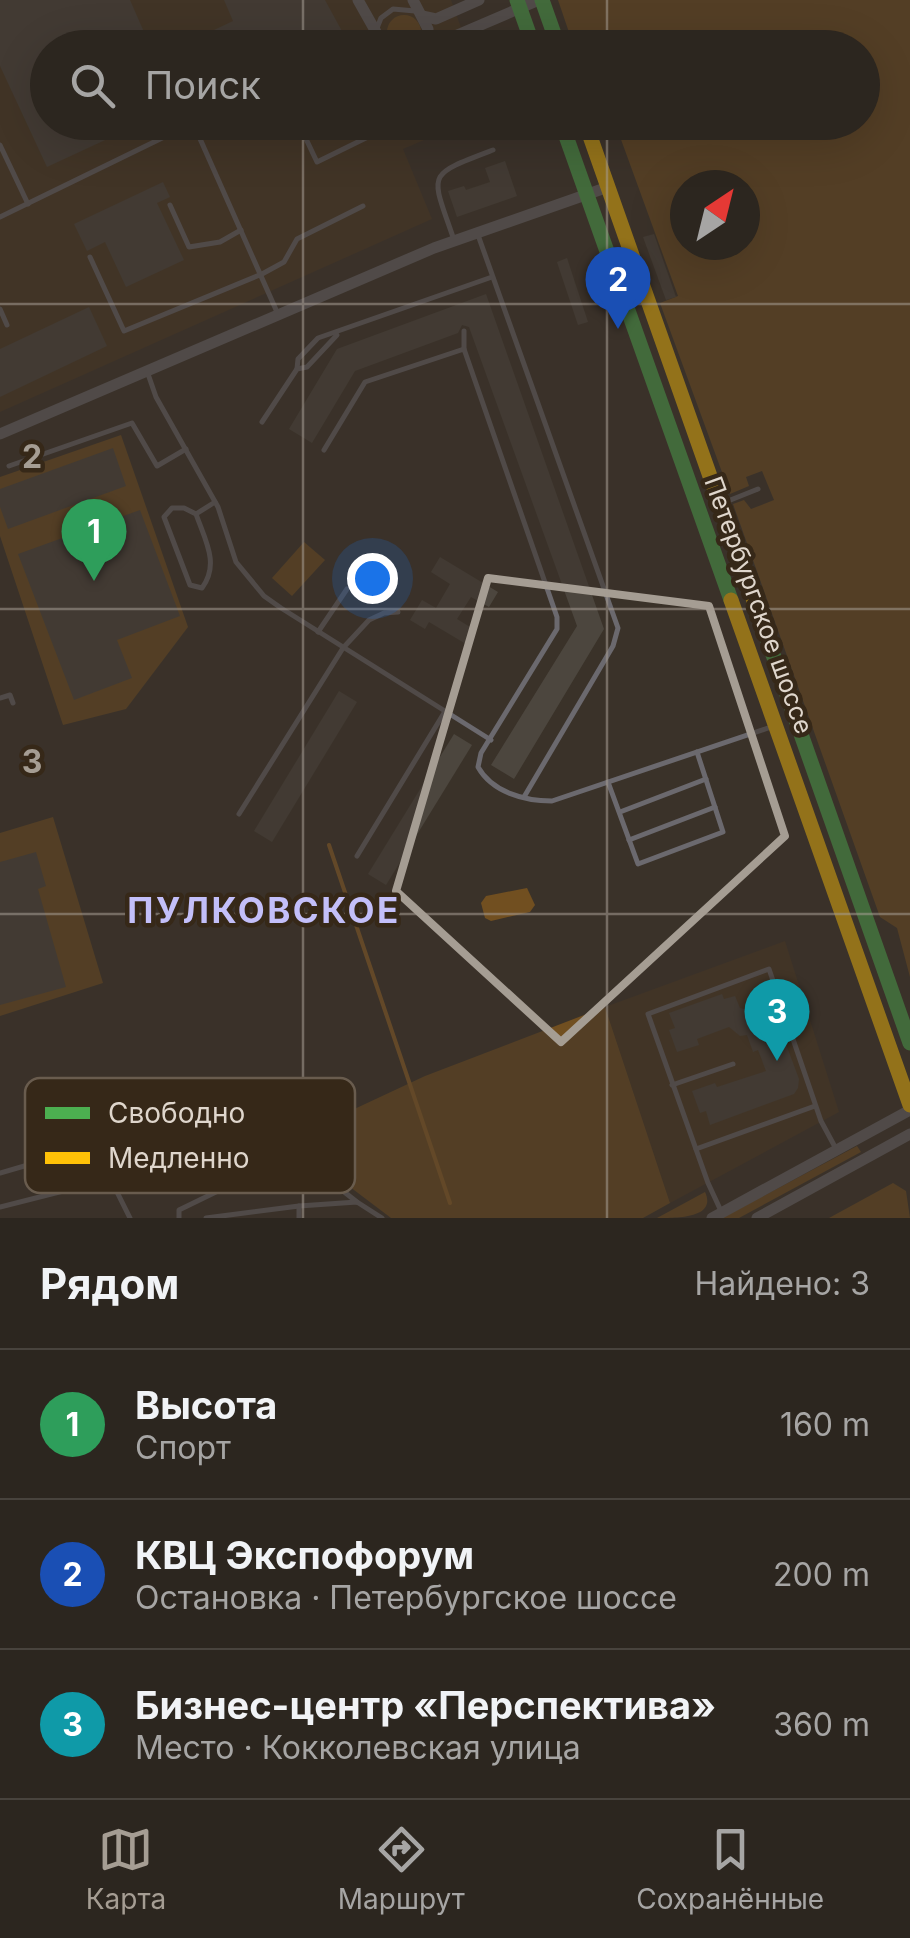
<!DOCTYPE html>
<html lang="ru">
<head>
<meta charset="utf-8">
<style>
  body { margin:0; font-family:Inter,sans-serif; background:#38322c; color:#f1f3f6 }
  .compass { position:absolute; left:670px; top:170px; width:90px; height:90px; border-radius:50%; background:#2c261f; box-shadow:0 10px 40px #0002; rotate:35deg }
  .you { position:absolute; left:372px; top:578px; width:35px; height:35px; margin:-25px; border:8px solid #fff; border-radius:50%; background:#1a73e8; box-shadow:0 0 0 15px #1a73e833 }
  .badge { display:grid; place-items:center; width:65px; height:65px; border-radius:50%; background:#a59d93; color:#fff; font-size:32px; font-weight:700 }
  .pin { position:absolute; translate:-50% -82px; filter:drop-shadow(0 2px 5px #0008) }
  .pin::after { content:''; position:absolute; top:52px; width:35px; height:30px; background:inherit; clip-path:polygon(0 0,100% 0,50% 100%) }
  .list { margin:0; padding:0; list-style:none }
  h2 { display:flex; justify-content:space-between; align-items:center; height:130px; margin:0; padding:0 40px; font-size:42px }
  h2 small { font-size:32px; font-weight:400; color:#a6a5a4 }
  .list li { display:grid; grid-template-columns:65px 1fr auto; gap:30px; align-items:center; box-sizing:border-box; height:150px; padding:0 40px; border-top:2px solid #48433d }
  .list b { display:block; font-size:38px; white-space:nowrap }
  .list p { margin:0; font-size:32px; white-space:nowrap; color:#a6a5a4 }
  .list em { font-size:32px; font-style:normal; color:#a6a5a4 }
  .icon { flex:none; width:55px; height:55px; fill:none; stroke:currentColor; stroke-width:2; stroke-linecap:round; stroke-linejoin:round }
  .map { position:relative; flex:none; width:910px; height:1218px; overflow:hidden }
  .search { position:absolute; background:#2c261f; box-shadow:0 10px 40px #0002; left:30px; right:30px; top:30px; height:110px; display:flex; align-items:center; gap:25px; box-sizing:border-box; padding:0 35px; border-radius:55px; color:#a6a5a4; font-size:38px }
  .sheet { height:580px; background:#2c261f }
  nav { display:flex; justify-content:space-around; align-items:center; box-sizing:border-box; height:140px; border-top:2px solid #48433d; background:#2c261f; font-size:28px; color:#a6a5a4 }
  nav a { display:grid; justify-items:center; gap:5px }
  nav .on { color:#a59d93 }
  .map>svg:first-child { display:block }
</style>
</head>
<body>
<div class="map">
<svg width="910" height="1218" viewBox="0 0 910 1218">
  <rect width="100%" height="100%" fill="#3a3229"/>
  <g fill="#4a3823">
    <polygon points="0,0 451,0 468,47 48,48 48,122 464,123 403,149 432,219 0,412"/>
    <polygon points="785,941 839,1112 670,1203 605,1007"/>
  </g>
  <g fill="#714f20" fill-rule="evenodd">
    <path d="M 558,0 L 910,0 L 910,977 L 897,928 L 880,917 L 733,504 L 744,500 L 751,509 L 774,500 L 762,471 L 746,477 L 749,486 L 730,494 L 660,303 L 678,296 L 615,123 L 862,122 L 862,48 L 574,47 ZM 685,185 L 745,185 L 745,245 L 685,245 Z"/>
    <circle cx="404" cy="32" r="17"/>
    <polygon points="121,435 188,627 126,709 63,725 0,536 0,477"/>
    <polygon points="304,542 325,560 292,596 272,578"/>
    <polygon points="53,817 103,983 0,1016 0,833"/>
    <polygon points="527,888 535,905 530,912 491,921 485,918 481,903 486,896"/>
    <polygon points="605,1007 670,1203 643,1218 391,1218 288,1140 425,1076"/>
    <polygon points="857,1146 861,1152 739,1218 722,1218"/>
    <polygon points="893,1183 906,1191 910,1218 829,1218"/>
    <path d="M 705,1192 C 717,1218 678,1218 657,1218 Z"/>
  </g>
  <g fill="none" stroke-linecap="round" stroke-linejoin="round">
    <polyline stroke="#946526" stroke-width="4" points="329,845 450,1203"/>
  </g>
  <g fill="#4c463e">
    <polygon points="0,0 130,0 151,48 48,48 48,122 144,122 47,167 0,66"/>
    <polygon points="224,0 325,0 343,33 319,48 176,48 233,21"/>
    <polygon points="505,161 517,196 457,217 448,191 464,186 466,190 490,182 485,168"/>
    <polygon points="163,182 170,197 157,203 184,260 126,287 105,242 87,251 74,224"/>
    <polygon points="654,234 676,297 666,300 643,237"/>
    <polygon points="567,258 588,322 578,325 557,262"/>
    <polygon points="486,294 604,629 514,779 491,765 577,626 469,327 462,325 458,333 355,371 312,443 289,429 337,349"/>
    <polygon points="89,307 107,346 0,397 0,349"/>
    <polygon points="113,448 126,486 8,529 0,507 0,489"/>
    <polygon points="140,510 180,616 117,640 132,678 74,700 18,554"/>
    <polygon points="440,557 498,592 489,607 471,597 457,619 475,630 466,644 429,622 425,629 410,620 422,600 436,608 450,584 431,572"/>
    <polygon points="339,691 357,702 272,842 254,831"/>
    <polygon points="454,734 472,745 386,885 368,874"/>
    <polygon points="36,852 46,886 38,889 66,987 0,1005 0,862"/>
    <polygon points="722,994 724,999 735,996 740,1008 752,1011 755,1016 768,1011 771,1022 777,1020 799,1079 798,1088 794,1094 710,1125 706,1111 700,1113 692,1091 715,1083 717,1087 766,1071 758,1050 753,1052 747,1035 740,1036 729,1027 697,1039 699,1045 677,1052 669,1030 675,1028 669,1013"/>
  </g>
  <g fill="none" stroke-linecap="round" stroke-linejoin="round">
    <g stroke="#6b696e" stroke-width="5">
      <polyline points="377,28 381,18 393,9 415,11"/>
      <polyline points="367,48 378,43"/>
      <polyline points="298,122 317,162 372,135 366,122"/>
      <polyline points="193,123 277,312"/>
      <polyline points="305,136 334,122"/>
      <polyline points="0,145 28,204"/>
      <polyline points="170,205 189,247 220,242 241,230"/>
      <polyline points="0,217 195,122"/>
      <polyline points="478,235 618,628 613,646 524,797"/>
      <path d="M 454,240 C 431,172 424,176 493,150"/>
      <polyline points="90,257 124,331 262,274 284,262 297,239 363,206"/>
      <polyline points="0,309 7,325"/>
      <polyline points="464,331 464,349"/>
      <polyline points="297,369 298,359 318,338 492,277"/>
      <polyline points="148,374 156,397 218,507 236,562 264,596 281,608 491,740"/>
      <polyline points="262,422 297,369 307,367 337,335"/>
      <path d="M 324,450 L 365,382 L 464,349 L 557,617 L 557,629 L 481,753 L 478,767 C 492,792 524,801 552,801 L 771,727"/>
      <polyline points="9,466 132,423 157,466 186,449"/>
      <polyline points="723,503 758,489"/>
      <path d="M 196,514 C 205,540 220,564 202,588 L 190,585 L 164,517 L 172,508 L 184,508 L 196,514 L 215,502"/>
      <polyline points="318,632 347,589"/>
      <polyline points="0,698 10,695 13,703"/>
      <polyline points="608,782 638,864 723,832 697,752"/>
      <polyline points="620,812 706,779"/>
      <polyline points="239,814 343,648 369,620 384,613 398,612"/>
      <polyline points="629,840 715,807"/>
      <polyline points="357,856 444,713"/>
      <polyline points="672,1085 733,1064"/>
      <polyline points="107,1146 119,1171 114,1186"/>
      <polyline points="696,1149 815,1106"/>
      <polyline points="0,1173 62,1155 72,1165 75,1188"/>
      <polyline points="299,1206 299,1218"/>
      <polyline points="0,1207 75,1188 114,1186 130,1218"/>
      <polyline points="721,1211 708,1183 648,1014 769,969 821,1121 835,1147"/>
      <polyline points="179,1218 179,1210 288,1157 301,1158 357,1202"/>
      <polyline points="206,1218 299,1206 357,1202 382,1218"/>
    </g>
    <g stroke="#6b696e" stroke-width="11">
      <polyline points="358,0 376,32 380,48"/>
      <polyline points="413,0 428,29 424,48"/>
      <polyline points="422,16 436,19 479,0"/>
      <polyline points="427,48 539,0"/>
      <polyline points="0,434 434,248 608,187"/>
      <polyline points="712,1218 910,1110"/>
      <polyline points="757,1218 910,1134"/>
    </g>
    <g stroke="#4caf50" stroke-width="15">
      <polyline points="517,0 534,48"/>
      <polyline points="542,0 559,48"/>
      <polyline points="561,122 731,600"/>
      <polyline points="759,615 910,1043"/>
    </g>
    <g stroke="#ffc107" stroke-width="15">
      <polyline points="585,122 759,615"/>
      <polyline points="731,600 910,1105"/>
    </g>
  </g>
  <path d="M0 0H910V1218H0ZM 488,578 L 709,606 L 785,836 L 561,1042 L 396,891 Z" fill="#3a3229" fill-opacity=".55" fill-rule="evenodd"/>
  <path fill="none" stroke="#a59d93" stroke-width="8" stroke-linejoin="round" d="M 488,578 L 709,606 L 785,836 L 561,1042 L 396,891 Z"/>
  <path fill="none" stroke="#a59d93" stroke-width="2.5" stroke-opacity="0.55" d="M 303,0 L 303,48M 607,0 L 607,48M 303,122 L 303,1218M 607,122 L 607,1218M 0,304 L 910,304M 0,609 L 910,609M 0,914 L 910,914"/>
  <g text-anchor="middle" stroke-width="9" stroke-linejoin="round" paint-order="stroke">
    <g font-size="25" fill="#dfd6cc" stroke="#362818">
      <text transform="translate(759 605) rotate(70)" y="9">Петербургское шоссе</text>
    </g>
    <g font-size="35" font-weight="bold" letter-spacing="2.5" fill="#c3bff9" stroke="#362818">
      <text x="264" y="923">ПУЛКОВСКОЕ</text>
    </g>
  </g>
  <rect x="25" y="1078" width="330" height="115" rx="15" fill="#362818" stroke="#695c4e" stroke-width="2.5"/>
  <rect x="45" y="1107" width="45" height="12" fill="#4caf50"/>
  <rect x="45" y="1152" width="45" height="12" fill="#ffc107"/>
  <g font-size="28" fill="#dfd6cc">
    <text x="108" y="1123">Свободно</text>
    <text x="108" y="1168">Медленно</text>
  </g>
  <g font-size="32" text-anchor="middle" font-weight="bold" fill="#a59d93" stroke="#362818" stroke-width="9" stroke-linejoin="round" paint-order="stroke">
    <text x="32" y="468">2</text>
    <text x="32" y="773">3</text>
  </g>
</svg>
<svg class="compass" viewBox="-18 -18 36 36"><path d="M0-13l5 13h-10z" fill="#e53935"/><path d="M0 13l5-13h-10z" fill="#a6a5a4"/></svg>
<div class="you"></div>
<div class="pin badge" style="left:94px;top:581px;background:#2e9e5b">1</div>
<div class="pin badge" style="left:618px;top:329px;background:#1a4fb4">2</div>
<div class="pin badge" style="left:777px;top:1061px;background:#0f9aa8">3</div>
<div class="search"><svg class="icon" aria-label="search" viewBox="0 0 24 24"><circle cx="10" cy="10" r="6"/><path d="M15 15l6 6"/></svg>Поиск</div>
</div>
<section class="sheet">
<h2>Рядом<small>Найдено: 3</small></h2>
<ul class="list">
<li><span class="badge" style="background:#2e9e5b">1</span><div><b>Высота</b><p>Спорт</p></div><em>160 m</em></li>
<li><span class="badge" style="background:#1a4fb4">2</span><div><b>КВЦ Экспофорум</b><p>Остановка · Петербургское шоссе</p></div><em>200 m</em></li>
<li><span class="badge" style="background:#0f9aa8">3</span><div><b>Бизнес-центр «Перспектива»</b><p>Место · Кокколевская улица</p></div><em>360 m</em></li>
</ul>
</section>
<nav>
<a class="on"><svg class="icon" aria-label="map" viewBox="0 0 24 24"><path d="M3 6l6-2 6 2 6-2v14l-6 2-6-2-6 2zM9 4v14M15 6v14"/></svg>Карта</a>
<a><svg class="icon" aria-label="directions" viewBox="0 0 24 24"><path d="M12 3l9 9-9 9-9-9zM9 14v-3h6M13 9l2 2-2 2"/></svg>Маршрут</a>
<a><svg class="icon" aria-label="saved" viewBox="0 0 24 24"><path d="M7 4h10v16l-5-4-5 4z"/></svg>Сохранённые</a>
</nav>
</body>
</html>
